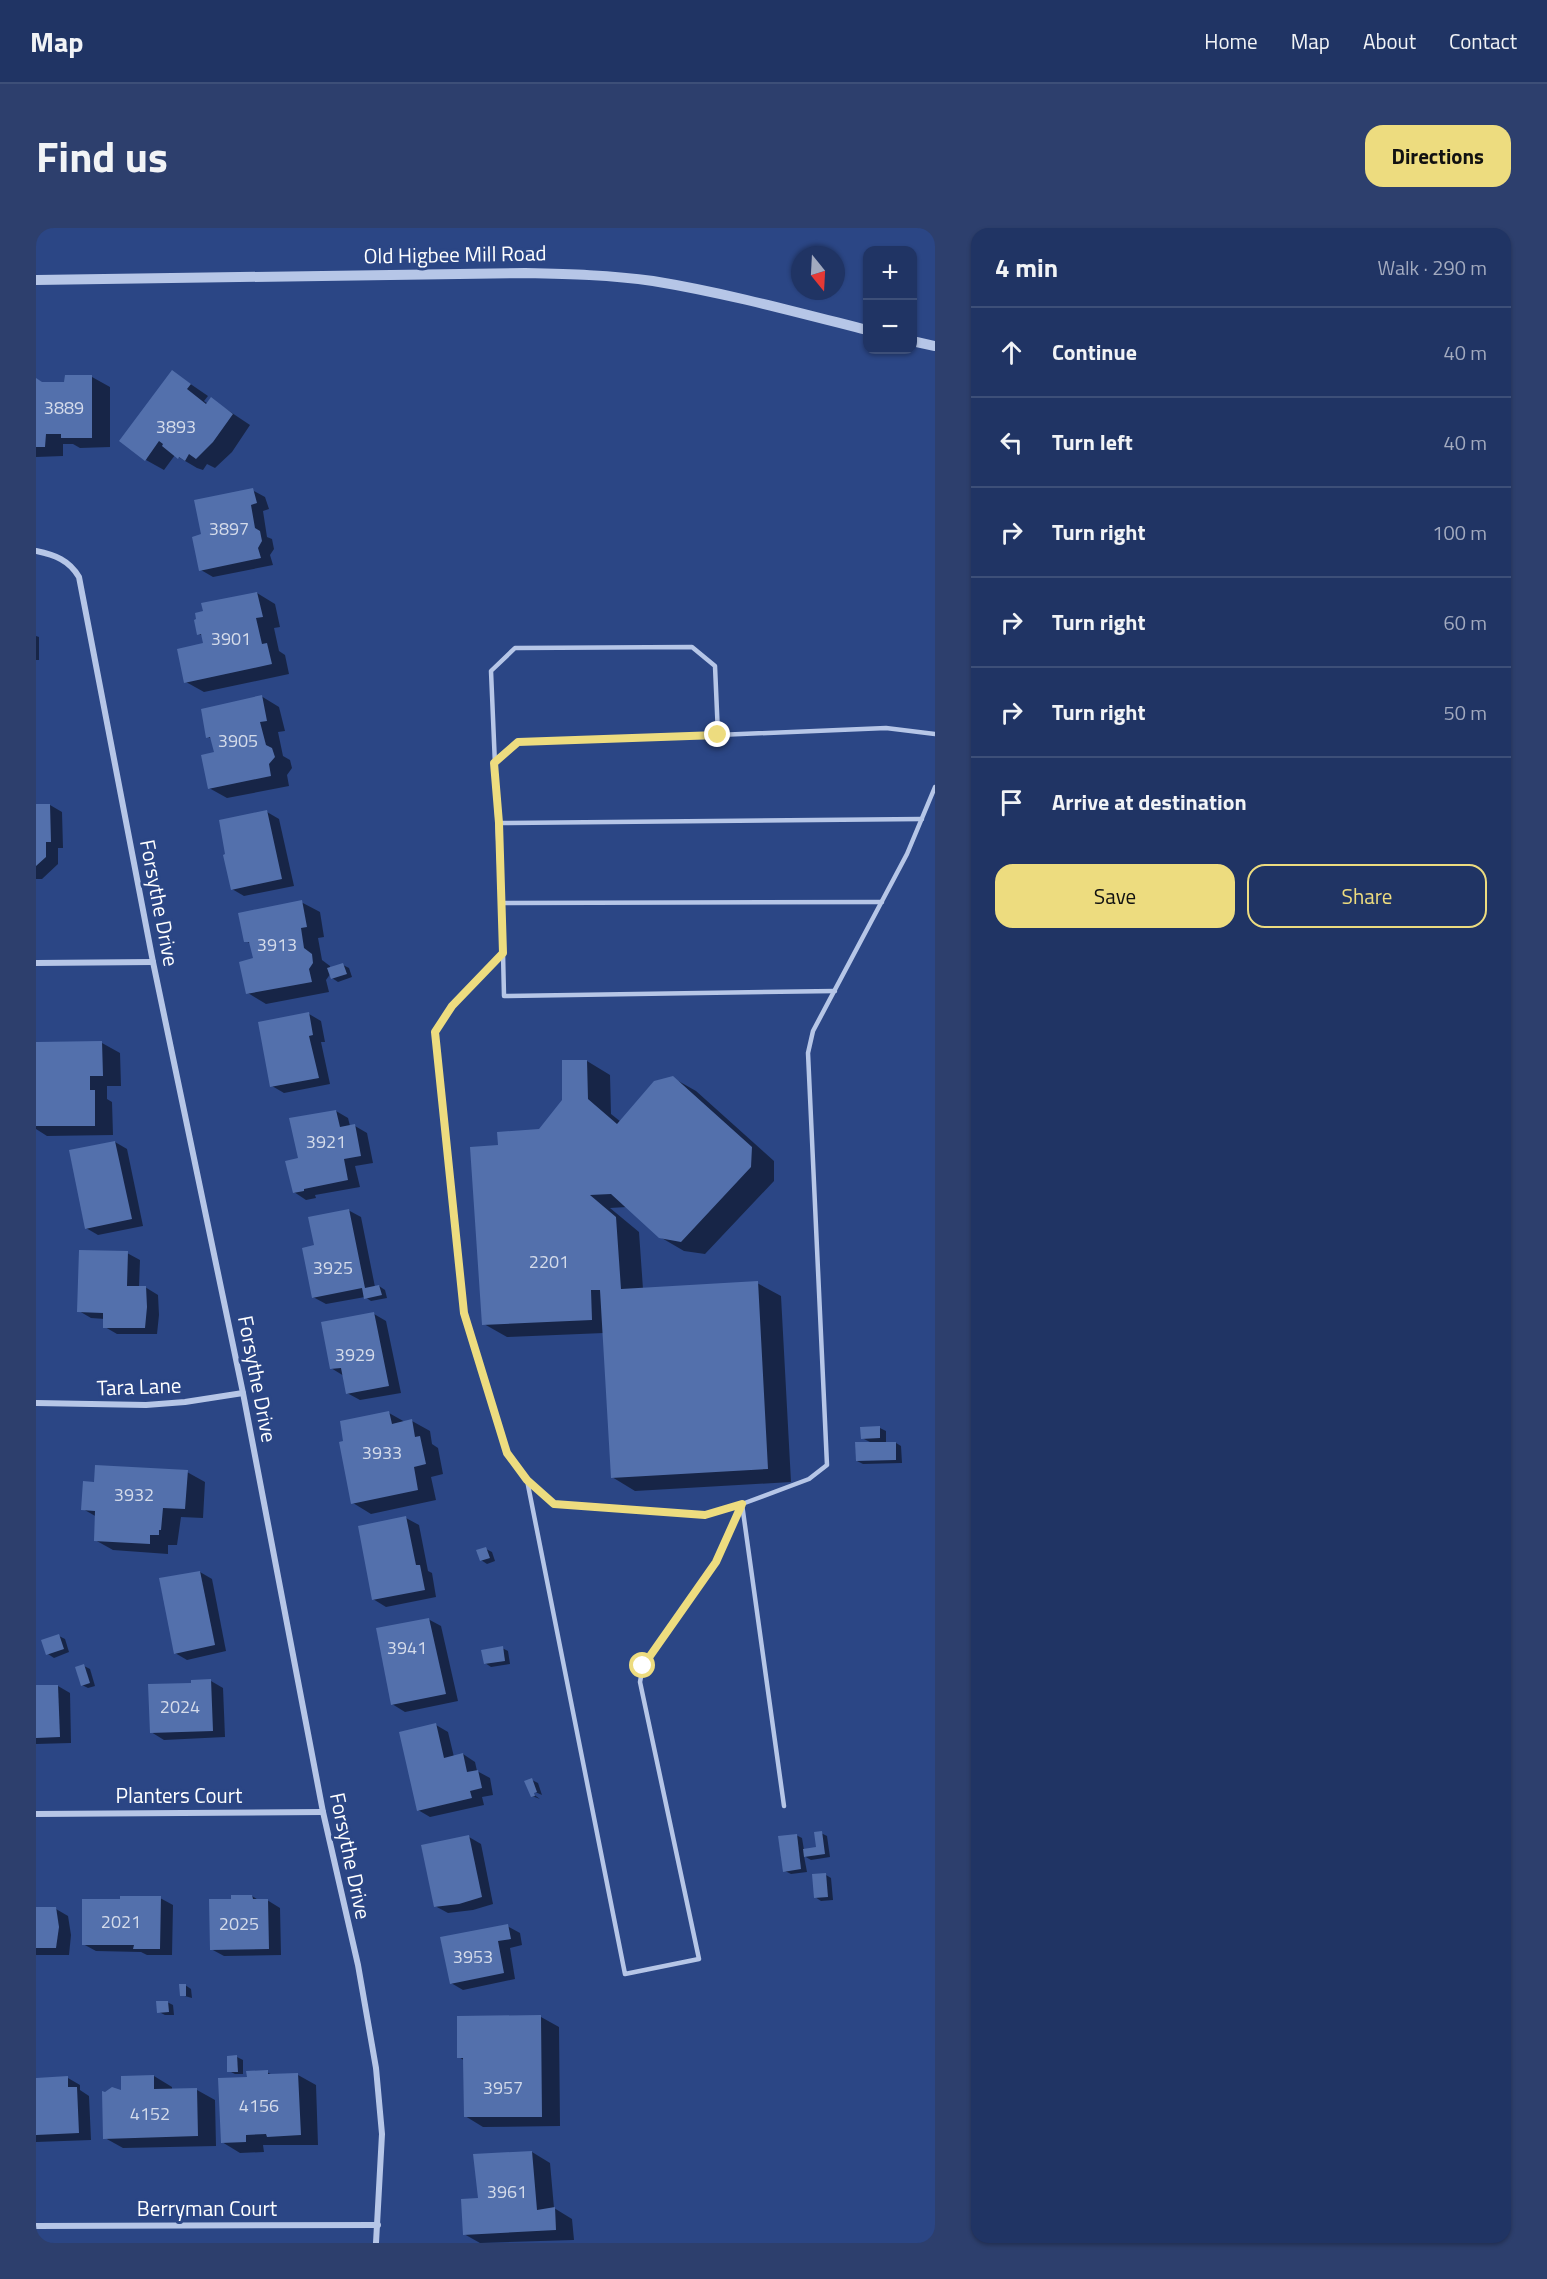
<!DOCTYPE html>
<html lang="en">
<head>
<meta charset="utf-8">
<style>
  body { margin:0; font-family:"Titillium Web",sans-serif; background:#2d3f6d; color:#f1f3f6 }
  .controls { position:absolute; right:18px; top:18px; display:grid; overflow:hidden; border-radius:12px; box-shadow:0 2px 4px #0004 }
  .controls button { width:54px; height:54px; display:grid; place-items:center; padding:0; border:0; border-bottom:2px solid #3d4f78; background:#203464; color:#f1f3f6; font:30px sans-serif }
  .compass { position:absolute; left:755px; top:18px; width:54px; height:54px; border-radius:50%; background:#203464; box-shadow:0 2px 4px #0004; rotate:162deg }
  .stop { position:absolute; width:18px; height:18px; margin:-14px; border:4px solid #eddc7f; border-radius:50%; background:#fff }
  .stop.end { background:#eddc7f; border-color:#fff; box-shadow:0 2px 6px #0008 }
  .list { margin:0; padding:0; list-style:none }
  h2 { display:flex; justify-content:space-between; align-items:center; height:78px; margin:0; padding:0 24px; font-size:26px }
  h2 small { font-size:20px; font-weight:400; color:#a2aabf }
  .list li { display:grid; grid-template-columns:39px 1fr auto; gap:18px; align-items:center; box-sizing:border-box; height:90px; padding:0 24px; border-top:2px solid #3d4f78 }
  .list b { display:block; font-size:22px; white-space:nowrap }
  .list em { font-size:20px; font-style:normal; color:#a2aabf }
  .actions { display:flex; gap:12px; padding:18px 24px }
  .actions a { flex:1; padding:14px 0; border:2px solid #eddc7f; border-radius:18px; text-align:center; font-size:21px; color:#eddc7f }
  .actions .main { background:#eddc7f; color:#111 }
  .icon { flex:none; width:33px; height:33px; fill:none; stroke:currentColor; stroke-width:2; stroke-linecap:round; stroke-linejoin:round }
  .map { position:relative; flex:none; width:899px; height:2015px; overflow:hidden; border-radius:18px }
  header { display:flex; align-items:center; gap:36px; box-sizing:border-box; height:84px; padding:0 30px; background:#203464; border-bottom:2px solid #3d4f78 }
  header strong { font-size:28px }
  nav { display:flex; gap:33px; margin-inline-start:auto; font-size:21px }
  .intro { display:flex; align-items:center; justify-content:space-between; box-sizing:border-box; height:144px; padding:0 36px }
  h1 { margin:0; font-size:42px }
  .button { padding:15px 27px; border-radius:18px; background:#eddc7f; color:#111; font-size:21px; font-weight:700 }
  main { display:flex; gap:36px; padding:0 36px }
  aside { flex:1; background:#203464; border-radius:18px; box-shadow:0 2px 4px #0004 }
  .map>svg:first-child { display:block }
</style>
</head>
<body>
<header>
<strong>Map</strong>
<nav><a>Home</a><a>Map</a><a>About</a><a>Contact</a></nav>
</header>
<div class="intro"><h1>Find us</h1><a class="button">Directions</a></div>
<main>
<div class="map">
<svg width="899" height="2015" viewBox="0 0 899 2015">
  <rect width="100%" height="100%" fill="#2b4685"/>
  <g fill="#0007">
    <polygon points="137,144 172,168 168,173 172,176 175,171 214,197 196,224 179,240 171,236 167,242 161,240 139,227 128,242 110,232"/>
    <polygon points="56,149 74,159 74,219 44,220 37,216 27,216 27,228 0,229 0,152 6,155 30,155"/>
    <polygon points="216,262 229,269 233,281 227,283 231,309 236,311 238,321 234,327 237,337 177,349 165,342 167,307"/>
    <polygon points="221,365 239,376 244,399 238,400 243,423 249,427 253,446 168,464 150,454 168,416 167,408 163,406"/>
    <polygon points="0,408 3,409 3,432 0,432"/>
    <polygon points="225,468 243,479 249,503 242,504 247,528 254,532 256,540 251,547 253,558 191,570 173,560 180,525 176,511 172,509"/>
    <polygon points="14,577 26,584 27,620 22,620 22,636 6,651 0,651 0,578"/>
    <polygon points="231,584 243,591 258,658 208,668 196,661"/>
    <polygon points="265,674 284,684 288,709 282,710 286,732 294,738 294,741 307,737 313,740 316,749 302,754 296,750 295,745 290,752 293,764 230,776 212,765 219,731 215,716 210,713"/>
    <polygon points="273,786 285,793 289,814 285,814 294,856 248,865 236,858"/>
    <polygon points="0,815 66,815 84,825 85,858 71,858 71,871 76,874 77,907 11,908 0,901"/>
    <polygon points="551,833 574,847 575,886 585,894 637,850 660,863 738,933 738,953 669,1026 648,1023 624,1009 591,979 574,980 603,1004 607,1061 721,1055 745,1068 755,1254 599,1263 576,1249 568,1105 471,1109 448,1096 463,918 504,903 527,873"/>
    <polygon points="300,883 312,890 314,898 319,898 331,905 337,935 319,938 324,959 279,967 280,970 270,972 258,964 263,931"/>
    <polygon points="79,914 91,921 107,998 62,1007 50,1000"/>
    <polygon points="312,982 325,989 339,1059 343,1058 349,1062 351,1070 335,1073 329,1069 290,1076 277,1069 280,1018"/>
    <polygon points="91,1025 104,1032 103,1059 109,1059 122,1067 123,1087 121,1106 81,1106 69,1099 69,1091 55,1090 43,1083"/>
    <polygon points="338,1086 350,1093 365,1165 324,1172 311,1165 308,1148 295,1140"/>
    <polygon points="353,1185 369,1194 376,1193 394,1203 396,1216 402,1220 407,1246 395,1249 400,1272 335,1286 317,1275"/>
    <polygon points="844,1200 850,1203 850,1215 860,1215 865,1218 866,1235 827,1236 821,1233 836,1215 826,1210"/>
    <polygon points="151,1244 169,1254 167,1290 145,1289 141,1317 132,1317 132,1326 77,1322 59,1312 61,1289 47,1281"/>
    <polygon points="370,1290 383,1297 392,1343 396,1345 400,1369 350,1379 337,1371"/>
    <polygon points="450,1321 456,1324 459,1333 451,1336 445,1332"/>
    <polygon points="164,1344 176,1351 190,1423 151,1432 139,1425"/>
    <polygon points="392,1391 405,1398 422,1473 369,1484 356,1476"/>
    <polygon points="23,1408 29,1411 33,1424 18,1430 12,1426"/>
    <polygon points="466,1420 472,1423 474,1436 455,1439 449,1435"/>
    <polygon points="48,1438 54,1441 59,1458 52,1460 46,1457"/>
    <polygon points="175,1453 187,1460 189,1509 128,1512 115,1504 157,1456"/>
    <polygon points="22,1458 34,1465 35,1515 0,1516 0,1459"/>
    <polygon points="400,1497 412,1504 418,1529 427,1526 439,1534 441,1543 454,1550 457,1567 446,1569 448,1577 394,1589 382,1582"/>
    <polygon points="496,1552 502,1555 506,1567 497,1563 497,1566 504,1571 496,1568"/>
    <polygon points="785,1605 791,1608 794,1629 775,1632 768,1628 771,1644 755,1646 749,1643 760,1607 766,1610 768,1622 782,1620"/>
    <polygon points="433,1609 445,1616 457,1676 437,1682 412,1685 399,1678"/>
    <polygon points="790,1647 795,1650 797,1672 785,1673 779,1669"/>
    <polygon points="216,1668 224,1673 231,1672 244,1680 245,1727 188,1728 175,1721 196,1673"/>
    <polygon points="124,1670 137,1677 136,1727 111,1727 105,1724 60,1723 47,1716 86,1672"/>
    <polygon points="0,1680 20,1681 32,1688 35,1707 33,1727 0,1727"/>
    <polygon points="471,1698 484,1705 486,1717 474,1720 479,1751 427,1762 415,1755"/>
    <polygon points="149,1757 155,1761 156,1770 145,1767"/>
    <polygon points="131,1774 137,1777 138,1787 129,1787 123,1784"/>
    <polygon points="505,1789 523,1799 524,1898 447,1899 429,1888 429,1833 423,1829"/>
    <polygon points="201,1829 207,1832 207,1846 199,1846 193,1843"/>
    <polygon points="231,1844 238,1848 262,1847 280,1857 282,1917 227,1917 228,1924 204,1925 186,1914 212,1850"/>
    <polygon points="118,1848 136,1859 136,1862 161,1862 179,1872 180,1918 87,1920 69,1910 87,1865"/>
    <polygon points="32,1850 44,1857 44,1862 53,1868 55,1912 0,1914 0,1851"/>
    <polygon points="496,1924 514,1935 518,1980 536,1991 538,2012 444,2015 428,2006 444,1972"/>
  </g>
  <g fill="#5370ac">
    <polygon points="136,142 155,156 151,161 170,176 175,169 197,186 177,214 160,231 153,226 149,233 143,229 142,231 126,218 127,216 123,213 109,233 83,213"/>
    <polygon points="29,147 56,147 56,210 25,210 25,206 10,206 9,219 0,219 0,150 6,154 28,154"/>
    <polygon points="217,260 221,275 215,277 219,300 224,303 226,313 222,320 225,330 163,343 156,309 165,306 158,272"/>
    <polygon points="221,364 227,389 220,390 226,416 231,415 236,436 148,455 141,421 167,415 165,406 161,407 158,392 160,391 159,385 167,383 165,375"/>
    <polygon points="226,467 231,493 224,494 230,517 236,520 239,529 233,536 235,548 172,561 165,527 178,524 174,509 170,510 165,481"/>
    <polygon points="0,576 14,576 15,614 10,614 10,629 0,638"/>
    <polygon points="231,582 246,651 195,662 187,627 189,626 183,592"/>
    <polygon points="266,672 271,699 265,700 268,720 276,726 277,735 273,741 276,754 210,766 203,734 217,730 213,714 208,714 202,685"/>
    <polygon points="307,735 311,746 295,751 291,740"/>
    <polygon points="273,784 277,807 273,808 283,850 234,859 222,794"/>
    <polygon points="66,813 67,848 54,848 54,862 59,862 59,898 0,898 0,814"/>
    <polygon points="526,832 551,832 552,871 581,896 618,853 637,848 716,919 715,939 645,1014 623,1010 575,966 554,967 580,989 585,1061 722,1053 732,1241 575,1250 564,1062 555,1062 556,1092 446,1097 434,919 462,917 461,904 503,901 526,872"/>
    <polygon points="300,882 304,899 319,896 325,928 308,931 312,952 268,961 268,963 257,965 249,933 262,930 253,890"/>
    <polygon points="79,913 96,991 49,1001 33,922"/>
    <polygon points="313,981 329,1060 343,1057 346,1067 328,1071 326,1060 276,1070 266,1020 278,1017 272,989"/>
    <polygon points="43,1022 92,1023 91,1058 110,1058 111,1079 109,1100 67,1100 67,1085 41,1084"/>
    <polygon points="338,1084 353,1158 310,1166 305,1140 294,1141 285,1094"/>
    <polygon points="353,1183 356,1196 376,1191 379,1209 384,1208 390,1236 378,1239 382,1262 315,1276 303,1214 307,1213 304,1193"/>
    <polygon points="844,1198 844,1210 825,1211 824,1199"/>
    <polygon points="819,1214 860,1214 860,1232 820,1233"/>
    <polygon points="59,1237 152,1242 149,1281 127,1280 125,1302 123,1302 123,1307 114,1307 114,1316 58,1313 59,1283 45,1282 47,1253 58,1254"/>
    <polygon points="370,1288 380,1337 384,1337 389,1362 336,1372 322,1298"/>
    <polygon points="450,1319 454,1330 444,1333 440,1322"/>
    <polygon points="164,1343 179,1417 138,1426 123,1350"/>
    <polygon points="393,1390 410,1466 355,1477 340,1400"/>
    <polygon points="23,1406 28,1421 10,1427 5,1412"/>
    <polygon points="467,1418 469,1433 448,1436 445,1422"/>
    <polygon points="48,1436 54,1455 45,1458 39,1439"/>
    <polygon points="175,1451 177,1503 114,1505 112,1456 155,1455 155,1452"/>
    <polygon points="0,1457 22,1457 24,1509 0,1510"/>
    <polygon points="400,1495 408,1530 427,1525 431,1544 442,1542 446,1560 434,1563 436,1570 381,1583 363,1504"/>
    <polygon points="496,1550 501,1564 498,1565 499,1568 495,1569 488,1553"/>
    <polygon points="786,1603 789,1626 768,1629 767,1621 780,1619 778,1604"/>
    <polygon points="761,1606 765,1641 747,1644 742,1608"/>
    <polygon points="433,1607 446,1669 423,1676 398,1679 385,1617"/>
    <polygon points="790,1645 792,1669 778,1670 776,1646"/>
    <polygon points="195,1667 216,1667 217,1671 232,1671 233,1721 174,1722 173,1671 195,1671"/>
    <polygon points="84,1668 125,1668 124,1721 97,1721 98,1717 46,1717 46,1671 84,1671"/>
    <polygon points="0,1679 20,1679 23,1699 20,1720 0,1720"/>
    <polygon points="472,1696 475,1711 462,1713 468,1745 414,1756 404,1709"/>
    <polygon points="143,1756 150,1756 150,1768 144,1768"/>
    <polygon points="120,1773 132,1773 133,1784 121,1785"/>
    <polygon points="505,1787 506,1889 428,1889 427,1830 421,1830 421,1788"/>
    <polygon points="201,1827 202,1844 191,1844 191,1828"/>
    <polygon points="232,1842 232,1846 262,1845 265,1907 231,1909 230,1906 210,1907 210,1914 185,1915 182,1850 211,1849 210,1843"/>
    <polygon points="118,1847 118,1861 161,1860 162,1908 67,1911 66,1863 69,1864 76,1859 85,1862 85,1848"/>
    <polygon points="32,1848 32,1859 41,1859 43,1905 0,1907 0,1850"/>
    <polygon points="496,1923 501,1982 519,1979 520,2002 427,2007 425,1971 442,1970 437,1926"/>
  </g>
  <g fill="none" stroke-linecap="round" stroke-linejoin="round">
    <g stroke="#b6c6e7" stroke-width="4.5">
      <polyline points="899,506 850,500 682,507 679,438 656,419 479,420 455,443 467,725 416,778 399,804 428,1085 471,1225 491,1252 589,1746 663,1731 604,1454 607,1438 680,1334 706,1276 773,1251 791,1237 772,825 777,803 871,626 899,559"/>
      <polyline points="458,534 482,514 682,507"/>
      <polyline points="463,595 886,591"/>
      <polyline points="466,675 846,674"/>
      <polyline points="467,725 468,768 799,763"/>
      <polyline points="491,1252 517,1276 668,1287 706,1276 748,1578"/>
    </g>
    <g stroke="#b6c6e7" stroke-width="6">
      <path d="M 0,323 C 19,327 33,332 43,349 L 117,734 L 207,1165 L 287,1584 L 322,1737 L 340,1840 L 346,1906 L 340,2015"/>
      <polyline points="0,735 117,734"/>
      <polyline points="0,1175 110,1177 149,1174 207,1165"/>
      <polyline points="0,1586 287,1584"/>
      <polyline points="0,1998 342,1997"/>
    </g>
    <g stroke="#b6c6e7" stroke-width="10">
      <path d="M 0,52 L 489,45 C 532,46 575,47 617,53 C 690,65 760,84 831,102"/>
      <polyline points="876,113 899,118"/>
    </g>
  </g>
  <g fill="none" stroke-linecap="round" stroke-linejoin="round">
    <polyline stroke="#eddc7f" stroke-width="8" points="607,1438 680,1334 706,1276 669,1287 518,1276 491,1252 471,1225 428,1085 399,804 416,778 467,725 463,595 458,535 482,514 682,507"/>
  </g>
  <g text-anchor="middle" stroke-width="6" stroke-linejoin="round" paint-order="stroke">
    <g font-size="18" fill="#d4dbea">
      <text x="28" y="186">3889</text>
      <text x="140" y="205">3893</text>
      <text x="193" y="307">3897</text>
      <text x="195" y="417">3901</text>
      <text x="202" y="519">3905</text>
      <text x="241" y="723">3913</text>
      <text x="290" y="920">3921</text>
      <text x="513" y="1040">2201</text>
      <text x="297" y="1046">3925</text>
      <text x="319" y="1133">3929</text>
      <text x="346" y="1231">3933</text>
      <text x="98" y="1273">3932</text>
      <text x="371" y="1426">3941</text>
      <text x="144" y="1485">2024</text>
      <text x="85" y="1700">2021</text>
      <text x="203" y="1702">2025</text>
      <text x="437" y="1735">3953</text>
      <text x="467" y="1866">3957</text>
      <text x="223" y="1884">4156</text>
      <text x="114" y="1892">4152</text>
      <text x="471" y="1970">3961</text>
    </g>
    <g font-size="21" fill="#fff" stroke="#2b4685">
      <text transform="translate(419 27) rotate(-1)" y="7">Old Higbee Mill Road</text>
      <text transform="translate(123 675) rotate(79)" y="7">Forsythe Drive</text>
      <text transform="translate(221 1151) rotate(79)" y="7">Forsythe Drive</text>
      <text transform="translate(103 1159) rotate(-2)" y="7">Tara Lane</text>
      <text x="143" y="1575">Planters Court</text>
      <text transform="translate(314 1628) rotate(78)" y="7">Forsythe Drive</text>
      <text x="171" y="1988">Berryman Court</text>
    </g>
  </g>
</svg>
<div class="controls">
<button>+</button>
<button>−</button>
</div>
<svg class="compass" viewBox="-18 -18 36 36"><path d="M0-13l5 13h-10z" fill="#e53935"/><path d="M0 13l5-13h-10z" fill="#a2aabf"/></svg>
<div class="stop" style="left:607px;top:1438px"></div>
<div class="stop end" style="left:682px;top:507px"></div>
</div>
<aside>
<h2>4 min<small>Walk · 290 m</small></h2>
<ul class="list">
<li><svg class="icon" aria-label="ahead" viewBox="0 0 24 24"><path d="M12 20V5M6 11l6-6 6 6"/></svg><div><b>Continue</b></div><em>40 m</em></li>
<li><svg class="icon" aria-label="left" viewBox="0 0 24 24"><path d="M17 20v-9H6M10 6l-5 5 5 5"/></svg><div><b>Turn left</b></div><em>40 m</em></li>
<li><svg class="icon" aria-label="right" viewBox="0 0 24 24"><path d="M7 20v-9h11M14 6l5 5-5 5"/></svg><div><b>Turn right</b></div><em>100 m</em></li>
<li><svg class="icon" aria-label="right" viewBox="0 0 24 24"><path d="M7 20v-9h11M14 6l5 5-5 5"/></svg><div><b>Turn right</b></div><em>60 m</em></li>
<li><svg class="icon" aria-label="right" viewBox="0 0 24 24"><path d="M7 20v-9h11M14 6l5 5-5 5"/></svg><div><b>Turn right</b></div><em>50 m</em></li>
<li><svg class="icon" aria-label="arrive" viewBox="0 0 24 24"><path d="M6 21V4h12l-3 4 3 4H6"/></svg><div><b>Arrive at destination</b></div></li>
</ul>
<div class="actions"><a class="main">Save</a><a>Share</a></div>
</aside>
</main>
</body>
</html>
